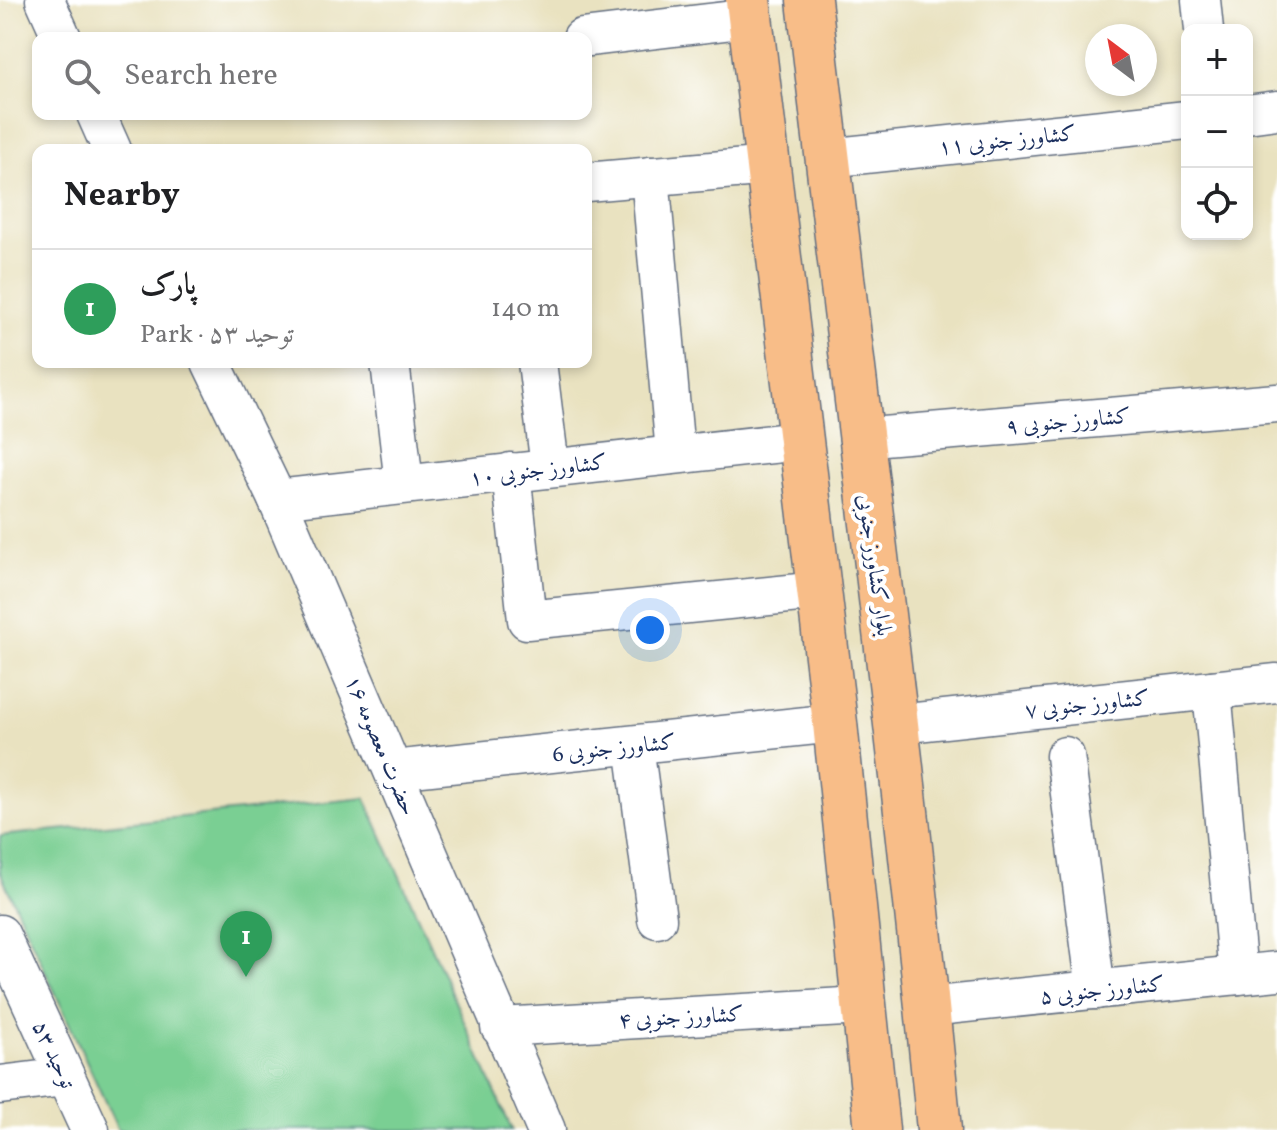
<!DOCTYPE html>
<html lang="en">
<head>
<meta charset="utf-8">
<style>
  body { margin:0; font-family:Vollkorn,Amiri,serif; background:#f6f6f6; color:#202124 }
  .controls { position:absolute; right:24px; top:24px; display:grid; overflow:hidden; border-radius:16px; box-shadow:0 4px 12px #0003 }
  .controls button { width:72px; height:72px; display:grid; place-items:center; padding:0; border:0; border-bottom:2px solid #e0e0e0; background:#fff; color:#202124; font:40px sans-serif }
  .compass { position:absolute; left:1085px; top:24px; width:72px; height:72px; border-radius:50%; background:#fff; box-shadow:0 4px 12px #0003; rotate:328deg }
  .you { position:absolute; left:650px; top:630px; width:28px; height:28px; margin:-20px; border:6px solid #fff; border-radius:50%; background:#1a73e8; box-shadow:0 0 0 12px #1a73e833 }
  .badge { display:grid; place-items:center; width:52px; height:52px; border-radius:50%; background:#db2777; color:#fff; font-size:26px; font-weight:700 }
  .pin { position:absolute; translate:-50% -66px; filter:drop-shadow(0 2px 4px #0008) }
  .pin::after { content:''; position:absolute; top:42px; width:28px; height:24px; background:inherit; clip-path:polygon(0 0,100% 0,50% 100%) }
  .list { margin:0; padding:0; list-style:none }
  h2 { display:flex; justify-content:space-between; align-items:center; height:104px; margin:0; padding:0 32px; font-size:34px }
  h2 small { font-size:26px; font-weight:400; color:#757577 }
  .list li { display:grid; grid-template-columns:52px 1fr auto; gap:24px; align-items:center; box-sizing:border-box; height:120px; padding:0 32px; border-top:2px solid #e0e0e0 }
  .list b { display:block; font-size:30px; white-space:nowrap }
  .list p { margin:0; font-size:26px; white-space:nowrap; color:#757577 }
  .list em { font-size:26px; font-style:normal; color:#757577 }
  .icon { flex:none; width:44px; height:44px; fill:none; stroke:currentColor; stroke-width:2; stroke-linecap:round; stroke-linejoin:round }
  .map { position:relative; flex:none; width:1277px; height:1130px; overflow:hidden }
  .search { position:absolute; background:#fff; box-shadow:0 4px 12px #0003; left:32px; top:32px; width:560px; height:88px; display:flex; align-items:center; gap:20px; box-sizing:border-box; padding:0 28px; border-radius:16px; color:#757577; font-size:30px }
  .panel { position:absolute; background:#fff; box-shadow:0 4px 12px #0003; left:32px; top:144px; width:560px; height:224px; border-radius:16px }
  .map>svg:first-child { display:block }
</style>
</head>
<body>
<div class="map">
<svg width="1277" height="1130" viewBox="0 0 1277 1130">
  <rect width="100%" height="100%" fill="#fff"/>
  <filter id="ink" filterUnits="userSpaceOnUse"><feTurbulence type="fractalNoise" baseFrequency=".0125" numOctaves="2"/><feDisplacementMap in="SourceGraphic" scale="16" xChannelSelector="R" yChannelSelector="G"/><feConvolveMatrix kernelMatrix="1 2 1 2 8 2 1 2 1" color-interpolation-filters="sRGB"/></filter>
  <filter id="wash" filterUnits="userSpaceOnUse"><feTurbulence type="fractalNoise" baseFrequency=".006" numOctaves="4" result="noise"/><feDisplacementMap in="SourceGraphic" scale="32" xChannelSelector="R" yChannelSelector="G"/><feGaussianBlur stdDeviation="1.8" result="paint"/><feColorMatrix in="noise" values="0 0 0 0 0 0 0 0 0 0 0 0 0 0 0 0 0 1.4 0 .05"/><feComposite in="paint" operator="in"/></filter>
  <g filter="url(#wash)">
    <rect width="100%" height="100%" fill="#e9e2c0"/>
    <polygon fill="#7acf93" stroke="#4a7f78" stroke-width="2" points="365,798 512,1130 118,1130 0,872 0,836"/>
  </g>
  <g filter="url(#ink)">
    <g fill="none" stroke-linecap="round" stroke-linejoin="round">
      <g stroke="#636e80" stroke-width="41">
        <g id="minor">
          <polyline points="45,0 62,38"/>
          <polyline points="1201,0 1204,30"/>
          <polyline points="582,38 750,18"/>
          <polyline points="96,114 112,150"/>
          <polyline points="1247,114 1277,110"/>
          <polyline points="827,158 1187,120"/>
          <polyline points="650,176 675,453"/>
          <polyline points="586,182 769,166"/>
          <polyline points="211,362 277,499 546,1130"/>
          <polyline points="390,362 404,484"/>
          <polyline points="537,362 550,467"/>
          <polyline points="859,438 1277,403"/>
          <polyline points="511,472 527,620 819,591"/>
          <polyline points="277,499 800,441"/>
          <polyline points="1212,690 1238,975"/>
          <polyline points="898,724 1277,683"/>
          <polyline points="634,745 657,919"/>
          <polyline points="1065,756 1096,990"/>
          <polyline points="393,770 835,723"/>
          <polyline points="0,934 90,1130"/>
          <polyline points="927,1007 1277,971"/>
          <polyline points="500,1027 862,1006"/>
          <polyline points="0,1085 65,1077"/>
        </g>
      </g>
      <g stroke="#636e80" stroke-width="47">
        <g id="major">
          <polyline points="748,0 835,723 877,1130"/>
          <path d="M 809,0 C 852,377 904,752 939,1130"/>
        </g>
      </g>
      <use href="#minor" stroke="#fff" stroke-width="38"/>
      <use href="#major" stroke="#f8bd88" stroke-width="44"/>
    </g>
  </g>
  <g text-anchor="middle" stroke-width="8" stroke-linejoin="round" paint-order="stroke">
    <g font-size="22" fill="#1b2f5e" stroke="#fff">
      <text transform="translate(1007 139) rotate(-6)" y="8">کشاورز جنوبی ۱۱</text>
      <text transform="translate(1068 420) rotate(-5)" y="8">کشاورز جنوبی ۹</text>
      <text transform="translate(538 469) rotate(-7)" y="8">کشاورز جنوبی ۱۰</text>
      <text transform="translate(876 565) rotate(82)" y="8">بلوار کشاورز جنوبی</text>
      <text transform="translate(1087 703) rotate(-6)" y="8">کشاورز جنوبی ۷</text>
      <text transform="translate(382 745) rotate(67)" y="8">حضرت معصومه ۱۶</text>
      <text transform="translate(614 747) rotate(-6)" y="8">کشاورز جنوبی 6</text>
      <text transform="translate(1102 989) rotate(-6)" y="8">کشاورز جنوبی ۵</text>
      <text transform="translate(681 1016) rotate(-3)" y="8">کشاورز جنوبی ۴</text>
      <text transform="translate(55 1054) rotate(65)" y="8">توحید ۵۳</text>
    </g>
  </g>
</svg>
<div class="controls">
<button>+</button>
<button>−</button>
<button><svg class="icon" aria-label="locate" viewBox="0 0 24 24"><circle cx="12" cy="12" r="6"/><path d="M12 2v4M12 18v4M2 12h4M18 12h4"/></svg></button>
</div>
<svg class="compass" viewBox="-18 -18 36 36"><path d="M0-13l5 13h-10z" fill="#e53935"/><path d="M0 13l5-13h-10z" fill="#757577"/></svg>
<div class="you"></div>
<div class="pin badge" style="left:246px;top:977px;background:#2e9e5b">1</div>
<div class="search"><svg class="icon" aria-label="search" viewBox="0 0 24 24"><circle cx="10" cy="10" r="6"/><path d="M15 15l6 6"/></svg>Search here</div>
<section class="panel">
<h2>Nearby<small></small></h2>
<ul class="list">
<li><span class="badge" style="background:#2e9e5b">1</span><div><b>پارک</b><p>Park · توحید ۵۳</p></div><em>140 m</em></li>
</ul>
</section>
</div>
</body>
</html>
